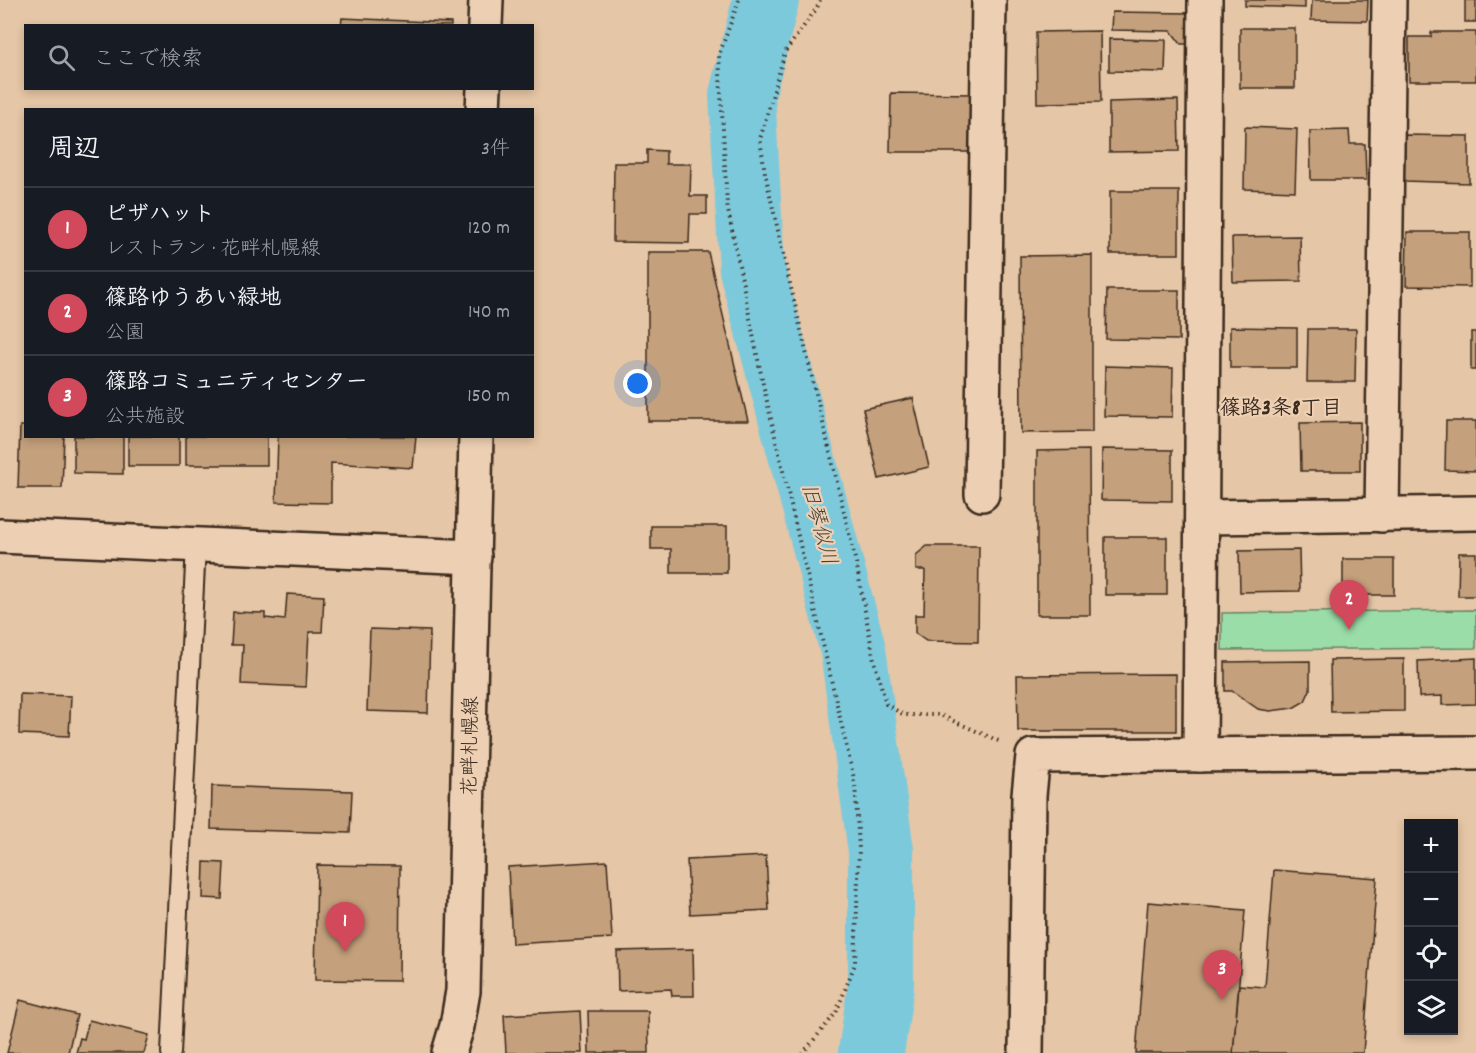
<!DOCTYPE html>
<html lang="ja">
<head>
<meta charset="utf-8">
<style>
  body { margin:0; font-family:Dekko,"Klee One",sans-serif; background:#20242c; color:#f1f3f6 }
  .controls { position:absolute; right:18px; bottom:18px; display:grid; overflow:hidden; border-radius:0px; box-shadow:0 3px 9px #0003 }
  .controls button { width:54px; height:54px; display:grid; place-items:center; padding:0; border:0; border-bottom:2px solid #363941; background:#171b24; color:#f1f3f6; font:30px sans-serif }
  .you { position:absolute; left:638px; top:384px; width:21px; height:21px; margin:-15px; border:4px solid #fff; border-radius:50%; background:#1a73e8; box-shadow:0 0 0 9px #1a73e833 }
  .badge { display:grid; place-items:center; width:39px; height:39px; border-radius:50%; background:#d1495b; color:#fff; font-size:20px; font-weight:700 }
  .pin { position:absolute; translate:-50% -50px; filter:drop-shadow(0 2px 3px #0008) }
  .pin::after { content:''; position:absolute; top:32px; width:21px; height:18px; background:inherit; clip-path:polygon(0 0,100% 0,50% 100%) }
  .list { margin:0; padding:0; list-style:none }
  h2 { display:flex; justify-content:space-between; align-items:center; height:78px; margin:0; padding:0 24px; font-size:26px }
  h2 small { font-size:20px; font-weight:400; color:#9ea1a6 }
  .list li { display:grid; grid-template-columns:39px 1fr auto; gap:18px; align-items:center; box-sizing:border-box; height:84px; padding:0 24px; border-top:2px solid #363941 }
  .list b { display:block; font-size:22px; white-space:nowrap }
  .list p { margin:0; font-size:20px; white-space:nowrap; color:#9ea1a6 }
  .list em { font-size:20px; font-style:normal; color:#9ea1a6 }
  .icon { flex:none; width:33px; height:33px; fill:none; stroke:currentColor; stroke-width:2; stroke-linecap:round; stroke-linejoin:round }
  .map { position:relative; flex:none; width:1476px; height:1053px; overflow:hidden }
  .search { position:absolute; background:#171b24; box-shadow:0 3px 9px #0003; left:24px; top:24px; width:510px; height:66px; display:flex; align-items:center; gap:15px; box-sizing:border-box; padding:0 21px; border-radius:0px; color:#9ea1a6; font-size:22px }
  .panel { position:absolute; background:#171b24; box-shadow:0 3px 9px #0003; left:24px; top:108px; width:510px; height:330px; border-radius:0px }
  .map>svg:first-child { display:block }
</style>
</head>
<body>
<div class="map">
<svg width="1476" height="1053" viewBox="0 0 1476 1053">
  <rect width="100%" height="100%" fill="#e5c6a6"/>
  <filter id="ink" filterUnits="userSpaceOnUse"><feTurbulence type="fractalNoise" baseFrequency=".0167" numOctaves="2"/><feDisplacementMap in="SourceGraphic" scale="12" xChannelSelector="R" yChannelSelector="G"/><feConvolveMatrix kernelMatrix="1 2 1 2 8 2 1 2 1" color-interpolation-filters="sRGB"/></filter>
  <g filter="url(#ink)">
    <polygon fill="#9adda9" stroke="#6a8464" stroke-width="1.5" points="1476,610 1476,648 1222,650 1222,613"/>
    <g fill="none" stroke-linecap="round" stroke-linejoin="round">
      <polyline stroke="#7dc9dc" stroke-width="66" points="766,0 742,95 752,269 853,650 881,851 881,985 871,1053"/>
    </g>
    <g fill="#c4a07b" stroke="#3b2a1e" stroke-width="1.5">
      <polygon points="1245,0 1305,0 1305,8 1245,6"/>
      <polygon points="1312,0 1368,0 1367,21 1311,20"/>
      <rect x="1465" y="0" width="11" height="22"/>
      <polygon points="1112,12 1191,13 1190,44 1181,44 1171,31 1111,30"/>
      <polygon points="342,18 451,23 451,26 341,26"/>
      <rect x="1240" y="28" width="55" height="60"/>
      <polygon points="1100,31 1101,102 1037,103 1036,32"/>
      <polygon points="1431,32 1476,32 1476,81 1409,81 1409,37 1431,37"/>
      <polygon points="1109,39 1166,40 1165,72 1109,71"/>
      <polygon points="891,93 974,94 973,152 890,152"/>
      <polygon points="1178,100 1179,151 1109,152 1109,102"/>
      <polygon points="1245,127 1297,129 1295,191 1244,189"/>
      <polygon points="1349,130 1350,144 1365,144 1366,180 1311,180 1310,131"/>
      <polygon points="1405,135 1469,136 1469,183 1404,181"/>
      <polygon points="647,150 666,151 666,164 691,164 690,196 707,196 707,214 690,214 689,243 613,242 614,163 647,163"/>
      <rect x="1110" y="191" width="69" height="63"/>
      <polygon points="1407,232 1470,232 1470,287 1406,286"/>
      <polygon points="1300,236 1301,281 1233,282 1232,237"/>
      <polygon points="648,252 708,252 748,421 648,421"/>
      <polygon points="1092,255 1092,432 1021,433 1020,256"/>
      <polygon points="1107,290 1179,290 1179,340 1106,339"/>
      <polygon points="1230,327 1297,328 1297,368 1230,368"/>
      <polygon points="1308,329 1356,329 1355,382 1307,382"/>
      <rect x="1471" y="332" width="5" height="38"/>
      <polygon points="1105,366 1173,368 1172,417 1104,416"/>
      <polygon points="913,398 929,467 879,479 863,409"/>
      <polygon points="1446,421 1476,421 1476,471 1445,470"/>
      <polygon points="1360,422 1360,471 1301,471 1300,423"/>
      <polygon points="20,426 26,426 26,436 64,436 62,488 18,488"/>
      <polygon points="74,436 123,436 123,474 74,473"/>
      <rect x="128" y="436" width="51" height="30"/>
      <rect x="186" y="436" width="81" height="29"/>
      <polygon points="278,436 416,436 413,468 331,463 331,503 276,502"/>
      <polygon points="1102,449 1172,450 1172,501 1101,500"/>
      <polygon points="1089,450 1090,615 1037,615 1037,451"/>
      <polygon points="651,526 727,526 727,573 671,573 671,549 651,549"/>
      <rect x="1105" y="537" width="62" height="58"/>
      <polygon points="927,546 979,546 978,642 926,641 915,633 915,615 924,615 925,570 916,570 916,555"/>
      <polygon points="1299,550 1300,591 1240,592 1239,551"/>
      <polygon points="1459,553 1476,553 1476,596 1458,596"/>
      <rect x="1343" y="559" width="51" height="36"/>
      <polygon points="287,594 324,596 322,632 309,632 306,687 241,684 243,645 231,645 233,612 265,613 265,618 285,620"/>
      <polygon points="370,629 430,631 428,713 367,711"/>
      <polygon points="1476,658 1476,704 1442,705 1442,696 1419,697 1418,661"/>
      <polygon points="1404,659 1404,711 1331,712 1330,660"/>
      <polygon points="1310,661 1310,690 1305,701 1293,708 1270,711 1258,709 1232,691 1225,691 1225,662"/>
      <polygon points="1176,674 1176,731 1018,731 1017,675"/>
      <polygon points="20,694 71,696 69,736 19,734"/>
      <polygon points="212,786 352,791 350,833 211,829"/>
      <polygon points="766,856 769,910 690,914 687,860"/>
      <polygon points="607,861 612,938 512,944 508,867"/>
      <polygon points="204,862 224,863 222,899 203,898"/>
      <polygon points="317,865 400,866 399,981 315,980"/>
      <polygon points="1274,870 1377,878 1363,1053 1233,1053 1239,985 1265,987"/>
      <polygon points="1148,902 1245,910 1233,1053 1136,1053"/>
      <polygon points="693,949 694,996 672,996 671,989 618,991 617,951"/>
      <polygon points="20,1000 77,1015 68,1053 7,1053"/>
      <polygon points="580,1011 582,1053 506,1053 504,1015"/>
      <polygon points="588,1011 648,1011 649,1053 589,1053"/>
      <polygon points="89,1020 149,1035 144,1053 76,1053 80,1038 84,1039"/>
    </g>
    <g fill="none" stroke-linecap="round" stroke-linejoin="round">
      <g stroke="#3b2a1e" stroke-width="22">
        <polyline id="lane" points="171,1053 196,545"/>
      </g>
      <g stroke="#3b2a1e" stroke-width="38">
        <g id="street">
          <polyline points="982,494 989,0"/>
          <polyline points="1382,515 1389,0"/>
          <polyline points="1203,517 1476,513"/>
          <polyline points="0,536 474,557"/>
          <polyline points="1200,755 1205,0"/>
          <polyline points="1026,1053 1029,795 1033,756 1476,753"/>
        </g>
      </g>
      <g stroke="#3b2a1e" stroke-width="38">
        <g id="secondary">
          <polyline points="485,26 486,0"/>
          <polyline points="483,110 484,88"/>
          <polyline points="449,1053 457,1026 463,991 476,436"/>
        </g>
      </g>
      <g stroke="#3b2a1e" stroke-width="4" stroke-dasharray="1.5 4.5" stroke-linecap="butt">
        <polyline points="739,0 719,55 727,205 763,384 855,783 859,849 855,964 836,1013 803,1053"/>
        <polyline points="820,0 817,8 785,52 760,139 765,173 788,275 857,567 874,660 886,704 904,715 940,715 1001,742"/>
      </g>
      <use href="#lane" stroke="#edd0b4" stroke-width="18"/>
      <use href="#street" stroke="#edd0b4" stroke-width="33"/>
      <use href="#secondary" stroke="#edd0b4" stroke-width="33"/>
    </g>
  </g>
  <g text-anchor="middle" stroke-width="4.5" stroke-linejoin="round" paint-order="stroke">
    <g font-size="20" fill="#3b2a1e" stroke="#edd0b4">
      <text transform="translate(469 746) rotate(-89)" y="7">花畔札幌線</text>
    </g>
    <g font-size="21" font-weight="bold" fill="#3b2a1e" stroke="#edd0b4">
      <text x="1281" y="414">篠路3条8丁目</text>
    </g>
    <g font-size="21" font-style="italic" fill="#45423a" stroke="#edd0b4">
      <text transform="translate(820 524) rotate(75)" y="7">旧琴似川</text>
    </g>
  </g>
</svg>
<div class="controls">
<button>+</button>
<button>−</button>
<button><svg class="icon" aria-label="locate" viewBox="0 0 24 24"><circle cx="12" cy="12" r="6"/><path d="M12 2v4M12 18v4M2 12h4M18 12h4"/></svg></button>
<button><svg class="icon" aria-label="layers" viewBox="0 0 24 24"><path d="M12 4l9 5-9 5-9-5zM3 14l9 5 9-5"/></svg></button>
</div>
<div class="you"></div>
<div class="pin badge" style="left:345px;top:952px">1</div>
<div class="pin badge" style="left:1349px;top:630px">2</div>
<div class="pin badge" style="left:1222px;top:1000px">3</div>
<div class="search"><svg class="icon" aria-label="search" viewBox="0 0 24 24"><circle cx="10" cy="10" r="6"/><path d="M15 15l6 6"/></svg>ここで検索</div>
<section class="panel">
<h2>周辺<small>3件</small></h2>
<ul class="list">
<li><span class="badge">1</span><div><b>ピザハット</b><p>レストラン · 花畔札幌線</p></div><em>120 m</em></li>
<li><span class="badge">2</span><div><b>篠路ゆうあい緑地</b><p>公園</p></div><em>140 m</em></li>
<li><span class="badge">3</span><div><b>篠路コミュニティセンター</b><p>公共施設</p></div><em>150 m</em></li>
</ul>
</section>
</div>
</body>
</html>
